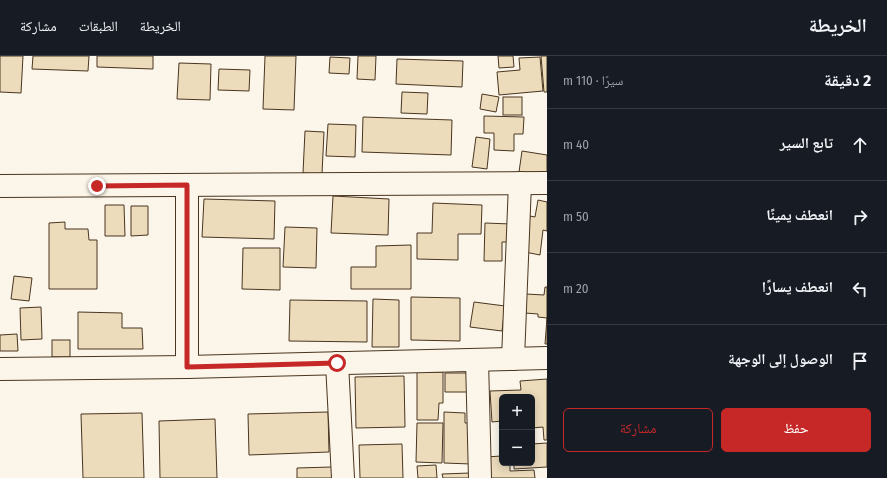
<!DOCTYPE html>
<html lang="ar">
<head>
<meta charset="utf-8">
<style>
  body { margin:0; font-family:"Fira Sans Condensed","Noto Naskh Arabic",sans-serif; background:#20242c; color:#f1f3f6; direction:rtl }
  .controls { position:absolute; right:12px; bottom:12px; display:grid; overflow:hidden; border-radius:6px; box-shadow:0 2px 10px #0003 }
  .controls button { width:36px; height:36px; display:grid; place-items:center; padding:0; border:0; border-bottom:1px solid #363941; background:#171b24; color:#f1f3f6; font:20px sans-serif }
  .stop { position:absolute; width:12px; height:12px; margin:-9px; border:3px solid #c62828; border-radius:50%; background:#fff }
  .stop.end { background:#c62828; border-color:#fff; box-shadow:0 1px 4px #0008 }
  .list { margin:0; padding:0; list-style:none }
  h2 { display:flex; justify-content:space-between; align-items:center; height:52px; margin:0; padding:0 16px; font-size:17px }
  h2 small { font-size:13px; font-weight:400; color:#9ea1a6 }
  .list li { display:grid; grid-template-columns:26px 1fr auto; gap:12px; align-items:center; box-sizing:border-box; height:72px; padding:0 16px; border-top:1px solid #363941 }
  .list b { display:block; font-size:15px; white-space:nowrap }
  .list em { font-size:13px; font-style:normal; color:#9ea1a6 }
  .actions { display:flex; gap:8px; padding:12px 16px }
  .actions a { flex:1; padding:9px 0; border:1px solid #c62828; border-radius:6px; text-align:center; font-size:14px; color:#c62828 }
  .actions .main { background:#c62828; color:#fff }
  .icon { flex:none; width:22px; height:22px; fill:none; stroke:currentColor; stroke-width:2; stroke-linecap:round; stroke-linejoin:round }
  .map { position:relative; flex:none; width:547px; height:422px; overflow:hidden; direction:ltr }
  header { display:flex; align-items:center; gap:24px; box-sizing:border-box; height:56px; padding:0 20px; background:#171b24; border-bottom:1px solid #363941 }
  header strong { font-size:19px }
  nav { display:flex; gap:22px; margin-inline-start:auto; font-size:14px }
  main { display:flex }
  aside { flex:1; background:#171b24 }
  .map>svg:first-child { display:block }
</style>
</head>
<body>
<header>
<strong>الخريطة</strong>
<nav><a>الخريطة</a><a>الطبقات</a><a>مشاركة</a></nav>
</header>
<main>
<aside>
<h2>2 دقيقة<small>سيرًا · 110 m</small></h2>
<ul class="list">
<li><svg class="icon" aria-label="ahead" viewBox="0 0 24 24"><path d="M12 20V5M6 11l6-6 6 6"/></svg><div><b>تابع السير</b></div><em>40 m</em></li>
<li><svg class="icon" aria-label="right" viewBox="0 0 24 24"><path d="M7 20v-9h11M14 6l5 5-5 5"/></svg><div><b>انعطف يمينًا</b></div><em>50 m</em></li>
<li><svg class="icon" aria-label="left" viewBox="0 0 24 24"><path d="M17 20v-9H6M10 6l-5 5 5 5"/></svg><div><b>انعطف يسارًا</b></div><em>20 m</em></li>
<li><svg class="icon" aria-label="arrive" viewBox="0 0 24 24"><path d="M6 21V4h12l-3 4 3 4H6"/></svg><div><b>الوصول إلى الوجهة</b></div></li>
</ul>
<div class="actions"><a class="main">حفظ</a><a>مشاركة</a></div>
</aside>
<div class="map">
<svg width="547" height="422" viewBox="0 0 547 422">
  <rect width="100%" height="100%" fill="#fbf6e9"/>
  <g fill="#ecdcbc" stroke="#4a3520">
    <polygon points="0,0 23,0 21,37 0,36"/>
    <polygon points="33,0 89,0 88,15 32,13"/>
    <polygon points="97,0 153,0 153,13 97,11"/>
    <polygon points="265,0 296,0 294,54 263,53"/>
    <polygon points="358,0 376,0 375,24 357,23"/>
    <polygon points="498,0 513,0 514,11 499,12"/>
    <polygon points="541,0 547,0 547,36 544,36"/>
    <polygon points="330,1 350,2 349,18 329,17"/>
    <polygon points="540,1 543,35 499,39 497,16 520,14 519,2"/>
    <polygon points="397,3 463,5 462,31 396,28"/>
    <polygon points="179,7 211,8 210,44 177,43"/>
    <polygon points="219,13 250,14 249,35 218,34"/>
    <polygon points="402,36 428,37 427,58 401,57"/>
    <polygon points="482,38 499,41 496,56 480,53"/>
    <rect x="503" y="41" width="19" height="18"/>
    <polygon points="484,60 524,61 523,78 514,78 514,95 494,94 494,77 484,77"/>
    <polygon points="363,61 452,64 451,99 362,96"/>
    <polygon points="328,68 356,69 355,101 326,100"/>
    <polygon points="305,75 324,76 322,118 303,117"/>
    <polygon points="476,81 490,83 487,113 472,111"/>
    <polygon points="522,95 547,99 547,119 519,116"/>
    <polygon points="333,140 389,143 388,179 331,177"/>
    <polygon points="204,143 275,145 274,183 202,181"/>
    <polygon points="538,144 547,146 547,175 543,174 540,199 525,196 530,160 535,161"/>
    <polygon points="433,147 482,149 481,178 458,178 458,204 417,203 417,177 432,177"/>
    <polygon points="105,149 124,149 125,180 105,180"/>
    <polygon points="131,150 148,150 148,179 131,180"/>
    <polygon points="65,166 65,173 88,173 89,184 97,184 97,233 49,233 49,167"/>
    <polygon points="485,167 511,168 511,186 502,186 502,205 484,205"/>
    <polygon points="285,171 317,172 316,212 283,211"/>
    <polygon points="411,189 411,233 351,233 351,211 376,211 376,190"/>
    <polygon points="243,192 280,192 280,234 242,233"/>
    <polygon points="14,220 32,222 29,245 11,243"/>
    <polygon points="545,231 547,231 547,288 545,288 547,262 538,261 538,258 525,257 526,238 544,239"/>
    <polygon points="411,241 460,242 460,285 411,284"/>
    <polygon points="373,243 399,244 399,291 372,291"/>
    <polygon points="290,244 367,245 367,286 289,285"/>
    <polygon points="474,246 505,250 502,275 470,271"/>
    <polygon points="41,251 42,283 21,284 20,252"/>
    <polygon points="78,256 122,257 122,272 142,272 143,293 78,293"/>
    <polygon points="17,278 18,295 0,295 0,279"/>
    <rect x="52" y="284" width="18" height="17"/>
    <polygon points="417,316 443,316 443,347 439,347 438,364 417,364"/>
    <polygon points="445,317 467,317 468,336 445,336"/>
    <polygon points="404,320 405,371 356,372 355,321"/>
    <polygon points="547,323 547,384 544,384 543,371 532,372 532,341 502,341 502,365 492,366 490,335 521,334 520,325"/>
    <polygon points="328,356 329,396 249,399 248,358"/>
    <polygon points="444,356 465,357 465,367 472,367 471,408 444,407"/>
    <polygon points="142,357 144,422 83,422 81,358"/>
    <polygon points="215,363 217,422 160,422 159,365"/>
    <polygon points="417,367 443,367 442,407 416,406"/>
    <polygon points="547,387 547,411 514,413 514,407 532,407 532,388"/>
    <polygon points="402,388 403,422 360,422 359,389"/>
    <polygon points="502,400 502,407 510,407 510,415 534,414 535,422 487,422 485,401"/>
    <polygon points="436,409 437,422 418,422 417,410"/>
    <polygon points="332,411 333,422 297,422 297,412"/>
    <polygon points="470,417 470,422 443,422 442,418"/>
  </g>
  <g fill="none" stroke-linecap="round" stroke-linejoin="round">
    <g stroke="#4a3520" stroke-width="24">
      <g id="minor">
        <polyline points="187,129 187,311"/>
        <polyline points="0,130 547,127"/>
        <polyline points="513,303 520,127"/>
        <polyline points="477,304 480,422"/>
        <polyline points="337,307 343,422"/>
        <polyline points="0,313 187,311 547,302"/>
      </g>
    </g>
    <use href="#minor" stroke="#fbf6e9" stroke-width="22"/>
  </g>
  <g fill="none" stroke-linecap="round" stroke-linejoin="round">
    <polyline stroke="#c62828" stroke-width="5" points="97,130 187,129 187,311 337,307"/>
  </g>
</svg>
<div class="controls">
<button>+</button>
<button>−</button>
</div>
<div class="stop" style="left:337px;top:307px"></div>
<div class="stop end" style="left:97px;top:130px"></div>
</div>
</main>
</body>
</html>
